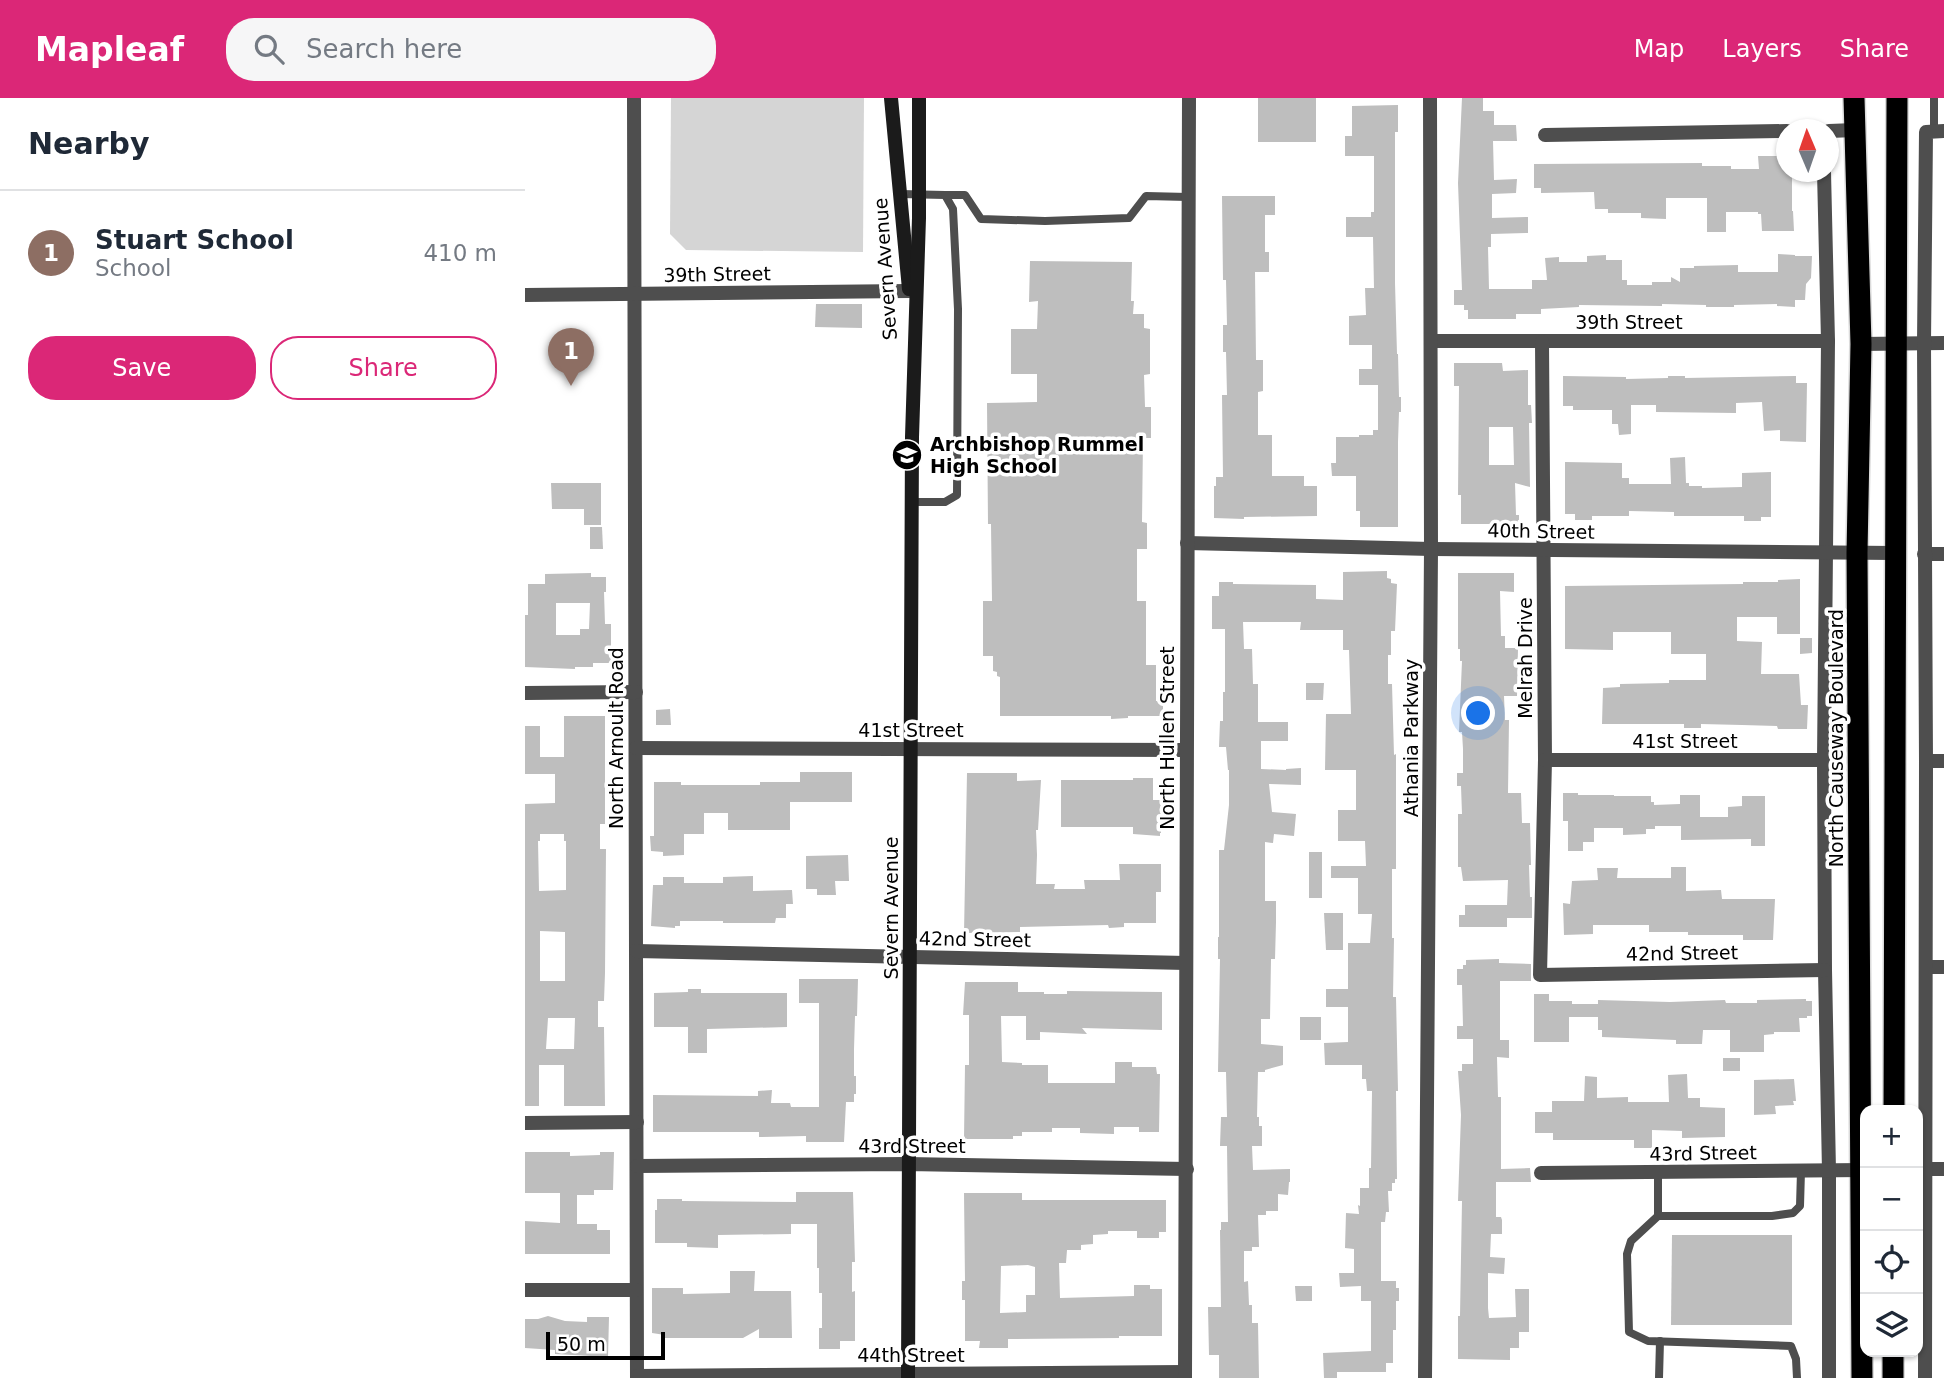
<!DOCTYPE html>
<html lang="en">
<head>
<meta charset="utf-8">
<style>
  body { margin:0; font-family:"DejaVu Sans",sans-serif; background:#f6f6f7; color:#1f2937 }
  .controls { position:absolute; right:21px; bottom:21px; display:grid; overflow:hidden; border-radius:14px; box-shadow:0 2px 5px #0004 }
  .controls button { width:63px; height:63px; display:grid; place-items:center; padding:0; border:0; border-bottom:2px solid #e0e1e3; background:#fff; color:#1f2937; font:35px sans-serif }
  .compass { position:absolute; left:1251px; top:21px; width:63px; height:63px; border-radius:50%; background:#fff; box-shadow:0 2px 5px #0004; rotate:358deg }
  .scale { position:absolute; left:21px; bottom:18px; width:119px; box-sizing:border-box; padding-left:7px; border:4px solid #000; border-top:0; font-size:19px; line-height:24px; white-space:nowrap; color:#000; -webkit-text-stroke:5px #fff; paint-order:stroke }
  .you { position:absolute; left:954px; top:616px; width:24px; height:24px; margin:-18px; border:5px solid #fff; border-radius:50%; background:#1a73e8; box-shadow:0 0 0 10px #1a73e833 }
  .badge { display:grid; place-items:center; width:46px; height:46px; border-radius:50%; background:#db2777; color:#fff; font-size:23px; font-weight:700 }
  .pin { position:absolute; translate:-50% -58px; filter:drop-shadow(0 2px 4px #0008) }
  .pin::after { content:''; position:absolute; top:37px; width:24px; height:21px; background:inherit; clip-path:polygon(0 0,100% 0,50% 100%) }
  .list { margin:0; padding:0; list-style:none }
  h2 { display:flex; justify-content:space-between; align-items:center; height:91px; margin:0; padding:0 28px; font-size:30px }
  h2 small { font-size:23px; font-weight:400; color:#747a83 }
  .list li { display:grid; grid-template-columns:46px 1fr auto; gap:21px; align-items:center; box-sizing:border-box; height:126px; padding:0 28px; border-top:2px solid #e0e1e3 }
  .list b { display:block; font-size:26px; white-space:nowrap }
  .list p { margin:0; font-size:23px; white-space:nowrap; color:#747a83 }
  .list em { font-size:23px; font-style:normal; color:#747a83 }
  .actions { display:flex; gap:14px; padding:21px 28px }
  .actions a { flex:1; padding:16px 0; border:2px solid #db2777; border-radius:28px; text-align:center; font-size:24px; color:#db2777 }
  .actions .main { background:#db2777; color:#fff }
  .icon { flex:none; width:38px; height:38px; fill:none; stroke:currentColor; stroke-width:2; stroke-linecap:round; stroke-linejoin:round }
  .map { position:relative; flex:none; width:1419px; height:1280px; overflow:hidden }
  header { display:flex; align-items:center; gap:42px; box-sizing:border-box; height:98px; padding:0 35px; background:#db2777; color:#fff }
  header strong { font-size:33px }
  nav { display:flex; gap:38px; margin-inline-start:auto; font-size:24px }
  .search { width:490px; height:63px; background:#f6f6f7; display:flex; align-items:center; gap:18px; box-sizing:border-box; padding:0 24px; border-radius:28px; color:#747a83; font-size:26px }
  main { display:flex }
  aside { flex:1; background:#fff }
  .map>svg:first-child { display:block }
</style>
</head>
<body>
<header>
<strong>Mapleaf</strong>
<div class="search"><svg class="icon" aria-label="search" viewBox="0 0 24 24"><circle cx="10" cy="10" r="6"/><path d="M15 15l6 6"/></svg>Search here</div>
<nav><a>Map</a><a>Layers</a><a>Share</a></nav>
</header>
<main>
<aside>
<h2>Nearby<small></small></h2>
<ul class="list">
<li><span class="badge" style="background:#8d6e63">1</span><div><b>Stuart School</b><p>School</p></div><em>410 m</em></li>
</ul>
<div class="actions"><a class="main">Save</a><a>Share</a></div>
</aside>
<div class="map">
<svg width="1419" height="1280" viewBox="0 0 1419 1280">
  <rect width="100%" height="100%" fill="#fff"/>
  <polygon fill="#d5d5d5" points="146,0 339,0 338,154 161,152 145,136"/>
  <g fill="#bebebe" fill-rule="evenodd">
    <rect x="733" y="0" width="58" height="44"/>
    <polygon points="937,0 958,0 958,13 969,13 969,27 991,27 992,43 968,43 969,82 992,81 991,95 967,96 967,120 1003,119 1003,135 966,136 966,149 963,149 964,191 1007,191 1007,182 1022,182 1020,160 1034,159 1034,164 1062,164 1062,158 1081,157 1081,162 1097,162 1097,182 1102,182 1102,187 1127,187 1127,184 1146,184 1146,179 1155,184 1155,170 1169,170 1169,168 1213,167 1213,174 1253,174 1253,156 1270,157 1270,158 1287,158 1286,180 1281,186 1280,202 1270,202 1270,209 1252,208 1252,206 1209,207 1209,209 1181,209 1181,207 1137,206 1137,208 1054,207 1054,209 1016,211 1016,216 991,216 991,221 943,221 943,212 939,212 939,207 929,207 929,192 937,192 933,85"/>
    <polygon points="873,7 873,34 870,34 870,185 872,256 873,256 874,299 876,299 876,314 874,314 873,344 873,429 835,429 835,413 831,413 831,378 807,378 806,365 811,365 811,339 834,339 834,337 848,337 848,332 853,332 853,287 834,287 834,271 847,271 847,247 824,247 824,218 841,217 840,190 849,190 848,139 821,139 821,119 846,119 846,114 849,114 849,58 820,58 820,38 827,38 827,8"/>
    <polygon points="1233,58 1262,58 1262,74 1267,74 1267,113 1268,113 1269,133 1237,133 1236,116 1233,116 1233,114 1201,114 1201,134 1182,134 1182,100 1141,100 1141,121 1116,120 1116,115 1083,115 1083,111 1070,111 1069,94 1016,95 1016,90 1009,90 1009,66 1177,65 1177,68 1206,68 1206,71 1234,71"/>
    <polygon points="697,98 750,98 750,117 740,117 740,154 744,154 744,174 730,174 731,262 738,262 738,293 733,294 733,337 747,337 747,378 779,378 779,388 792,388 792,418 719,419 719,421 689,420 689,388 691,388 691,379 698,379 697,297 702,297 701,254 698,254 698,227 702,227 701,182 698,182"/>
    <polygon points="505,163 607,164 606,203 609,203 608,216 619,216 619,230 625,231 625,276 619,277 620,309 626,309 626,340 618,340 617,424 622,425 622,451 612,451 612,503 621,503 621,567 631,567 631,603 638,603 638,618 603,618 603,620 586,621 586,618 475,618 475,579 472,578 472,574 468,573 468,558 458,558 458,503 467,503 466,426 463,426 462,305 512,304 512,276 486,276 486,231 512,231 513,203 504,204"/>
    <polygon points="291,206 337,206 337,230 290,229"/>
    <path d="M 929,265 L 977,265 L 978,273 L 1003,272 L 1003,307 L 1006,307 L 1007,325 L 1004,325 L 1005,389 L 990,385 L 991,417 L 994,417 L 994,429 L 965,429 L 965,426 L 936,426 L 936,397 L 933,397 L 934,288 L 929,288 ZM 964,329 L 988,329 L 989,367 L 964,367 Z"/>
    <polygon points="1038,278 1101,279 1101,281 1143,280 1143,278 1160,278 1160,280 1271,278 1271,285 1282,285 1281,344 1255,343 1255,332 1239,333 1237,304 1211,305 1211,315 1131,314 1131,307 1106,307 1106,336 1094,337 1093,326 1087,326 1087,312 1048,312 1048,308 1038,308"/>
    <polygon points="1160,359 1161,385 1164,385 1164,388 1177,388 1177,390 1217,389 1217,375 1246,374 1246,419 1236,419 1236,423 1219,423 1219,418 1149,418 1149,414 1104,413 1104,418 1067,418 1067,422 1050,422 1050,416 1040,416 1040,364 1097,365 1097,380 1104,380 1104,386 1146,386 1145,360"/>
    <polygon points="26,385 76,385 76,427 59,427 59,411 27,411"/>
    <polygon points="65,429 77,429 78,451 65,451"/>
    <polygon points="862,473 862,480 866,481 866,485 872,486 870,533 866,533 866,557 863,557 863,586 867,586 869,657 871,656 871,771 867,771 867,840 869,840 868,899 871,899 873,993 871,993 872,1081 870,1081 870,1085 867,1085 867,1093 863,1093 864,1114 861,1114 860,1124 856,1124 856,1183 871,1183 871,1190 874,1190 874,1203 871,1203 871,1232 868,1232 868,1265 861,1265 861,1274 812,1274 812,1280 799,1280 798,1255 846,1253 846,1203 836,1203 836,1188 815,1189 814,1175 829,1175 829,1151 820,1150 821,1115 834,1116 833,1107 835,1108 835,1090 844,1090 844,1070 846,1070 847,993 842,993 841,981 837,981 837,967 800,967 799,945 823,944 823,909 801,909 801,891 823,891 823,845 845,845 847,816 833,816 833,780 806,780 806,768 841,768 840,743 813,743 813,712 831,712 831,672 800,672 801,616 826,616 824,552 818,552 818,532 775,532 776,524 718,524 719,551 727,551 728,586 733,586 733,624 763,624 763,643 736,643 736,671 761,672 761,671 776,670 776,687 744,686 747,714 771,716 769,738 749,736 748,745 740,744 740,803 751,803 751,824 750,861 746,861 745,921 736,921 736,946 758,948 758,967 740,972 740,974 733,974 732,1019 734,1019 734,1028 737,1028 737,1048 727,1048 728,1072 765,1071 765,1084 764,1084 763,1097 753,1096 753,1113 741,1113 741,1117 733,1117 734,1149 727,1149 727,1153 719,1153 719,1184 723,1183 724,1207 727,1207 727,1225 733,1225 734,1280 694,1280 694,1257 684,1257 683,1209 696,1209 695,1132 696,1132 696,1124 703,1124 702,1048 695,1048 696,1019 702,1019 701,974 693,974 695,861 693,861 693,839 694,839 694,752 699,752 704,707 704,672 703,672 701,649 694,649 695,623 698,623 698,594 700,594 700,531 687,531 687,498 694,498 694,484 708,484 708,486 791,487 791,501 818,502 818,474"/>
    <path d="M 66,475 L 66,479 L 81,479 L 81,494 L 79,494 L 80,526 L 86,526 L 86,565 L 68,565 L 68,569 L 50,569 L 50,571 L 0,569 L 0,517 L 3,517 L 3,486 L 20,486 L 20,476 ZM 31,505 L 65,505 L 64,531 L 55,531 L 55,537 L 31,537 Z"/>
    <polygon points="933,475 989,475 989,494 975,493 976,538 980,538 980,550 993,550 992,598 979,598 980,622 984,622 983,695 996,695 997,725 1005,725 1006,767 1004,767 1005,799 1007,799 1007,820 982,820 982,829 934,829 934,817 940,817 940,807 982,807 983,782 938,783 936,769 933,769 933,716 937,716 936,688 932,688 932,675 938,675 938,651 937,634 934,634 937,563 935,563 935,551 933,551"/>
    <polygon points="1275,481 1275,536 1252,536 1252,519 1212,519 1212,543 1237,544 1236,576 1274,576 1276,607 1283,607 1282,631 1253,631 1252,628 1217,627 1176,626 1176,630 1159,630 1159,626 1077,626 1078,590 1095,589 1095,586 1144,585 1144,582 1181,582 1181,556 1146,556 1146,534 1088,534 1088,552 1040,551 1040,488 1218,486 1218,484 1253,484 1253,482"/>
    <polygon points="1275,540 1287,540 1287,555 1275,556"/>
    <polygon points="781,585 799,585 798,602 781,602"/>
    <polygon points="145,611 146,627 131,627 131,612"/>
    <path d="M 39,618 L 80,618 L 80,726 L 75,726 L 75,751 L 81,751 L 80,875 L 79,903 L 73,903 L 73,929 L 79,929 L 80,1008 L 39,1008 L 39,967 L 14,967 L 14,1008 L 0,1008 L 0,706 L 30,705 L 30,676 L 0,676 L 0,628 L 15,628 L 15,659 L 39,659 ZM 15,736 L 39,736 L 39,743 L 41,743 L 41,792 L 14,793 L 13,743 L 15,743 ZM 15,833 L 40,834 L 40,883 L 15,883 ZM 23,920 L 50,920 L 49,951 L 21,951 Z"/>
    <polygon points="275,674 327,674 327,704 265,704 265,732 203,732 203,715 179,715 179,736 159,736 159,757 138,758 138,754 126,753 125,738 129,738 129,684 156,684 156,687 235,687 235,684 275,684"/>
    <polygon points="442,675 492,675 492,683 516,682 513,732 511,732 512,757 511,786 530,786 529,791 560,791 559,782 595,782 594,766 636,766 636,794 631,794 631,825 599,825 599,829 584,830 583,827 495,829 495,834 439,835"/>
    <polygon points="608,680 628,680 628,702 636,702 636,735 635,735 635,738 608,736 608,729 536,729 536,682 608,682"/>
    <polygon points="1038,695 1053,695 1053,697 1089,697 1089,698 1126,698 1126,704 1129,704 1129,707 1155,706 1155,697 1175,697 1175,719 1203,719 1203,709 1217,708 1217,698 1240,698 1240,748 1226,748 1226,741 1156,742 1156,728 1130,728 1130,731 1121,731 1121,736 1098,737 1098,730 1069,730 1069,744 1058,744 1058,753 1043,753 1043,723 1038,723"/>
    <rect x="784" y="754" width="13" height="46"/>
    <polygon points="323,757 324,783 310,783 311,797 292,797 292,791 281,791 281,758"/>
    <polygon points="1146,769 1161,769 1161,793 1196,792 1197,801 1250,801 1248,842 1218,842 1218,837 1163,837 1163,834 1124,834 1124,827 1068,827 1068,836 1039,837 1038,805 1045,806 1047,783 1073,782 1072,770 1093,770 1092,780 1146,780"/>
    <polygon points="228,778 228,793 267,792 268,806 261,806 261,820 251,820 250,825 198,825 198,823 155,823 155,828 150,828 150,830 126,828 128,787 138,787 138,779 159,779 159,785 198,785 198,779"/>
    <polygon points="799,815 818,815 818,852 801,852"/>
    <polygon points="974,861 974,865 1006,866 1006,883 975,883 975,942 984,942 984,960 972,959 973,999 976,999 976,1071 1005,1070 1006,1084 971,1084 971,1119 976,1119 977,1122 977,1136 966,1136 965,1159 980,1160 979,1176 963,1175 963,1210 964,1220 991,1219 990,1191 1004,1191 1004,1234 994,1234 994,1250 985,1250 985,1262 933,1261 933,1218 935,1218 937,1103 933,1103 936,1017 933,973 937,973 937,966 948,966 948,941 932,941 932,928 938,928 937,887 932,887 932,871 938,871 938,867 941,867 941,862"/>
    <polygon points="274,881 333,881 332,918 330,918 329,951 329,978 331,978 331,996 329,996 329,1004 321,1004 319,1044 281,1044 281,1038 234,1039 234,1034 128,1034 128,997 233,998 233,993 247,992 246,1005 265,1005 266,1009 294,1009 294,905 274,905"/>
    <polygon points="440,884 493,884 493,894 519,894 519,896 542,896 542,893 637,894 637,932 557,930 562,936 515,934 515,942 501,942 501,918 476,918 477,964 497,965 497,967 523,967 523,985 590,985 590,964 607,964 607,969 631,969 632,976 635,976 634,1034 614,1034 614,1029 589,1029 589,1036 555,1035 555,1030 527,1030 527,1034 497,1034 497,1038 488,1038 488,1041 439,1041 440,967 444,967 444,917 438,917"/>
    <polygon points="163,891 176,891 176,895 262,895 262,929 182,931 182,955 163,955 163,929 129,929 129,895 163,894"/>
    <polygon points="1009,896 1024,896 1024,903 1047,903 1047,906 1073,906 1073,902 1145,904 1200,902 1201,905 1232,905 1232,902 1281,901 1281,903 1287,903 1287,918 1282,918 1282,920 1274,920 1275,934 1249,934 1249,936 1239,937 1239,954 1205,954 1205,932 1178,932 1177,946 1151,946 1151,942 1077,939 1077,932 1073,932 1073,919 1044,919 1044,944 1009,944"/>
    <rect x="775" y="919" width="21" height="23"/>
    <rect x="1198" y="960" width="17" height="13"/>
    <polygon points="1162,976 1163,1000 1175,1000 1175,1009 1200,1010 1200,1039 1157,1040 1157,1033 1127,1032 1127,1050 1109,1050 1109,1042 1028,1042 1028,1035 1010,1035 1010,1014 1027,1014 1027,1003 1059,1003 1060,978 1072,979 1072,1000 1103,999 1103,1004 1144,1004 1143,977"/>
    <polygon points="1269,981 1271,1003 1268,1003 1269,1007 1250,1008 1251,1016 1229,1017 1229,982"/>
    <polygon points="0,1054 45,1054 45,1058 75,1057 75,1054 89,1054 88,1092 69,1092 69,1097 52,1097 52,1126 72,1126 72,1132 85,1132 85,1156 0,1156 0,1123 35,1125 35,1095 0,1095"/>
    <polygon points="271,1094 328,1094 330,1164 327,1164 327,1194 330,1193 330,1243 315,1243 315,1251 294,1251 294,1230 297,1230 297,1195 294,1195 294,1170 292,1170 292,1126 266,1126 266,1136 193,1137 193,1150 162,1149 162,1145 130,1145 130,1112 132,1112 132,1101 157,1101 157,1103 271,1104"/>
    <path d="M 439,1095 L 497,1095 L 497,1102 L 641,1102 L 641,1134 L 634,1134 L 634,1140 L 612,1140 L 612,1133 L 583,1133 L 583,1136 L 568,1137 L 568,1146 L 556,1147 L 556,1152 L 542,1152 L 541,1165 L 534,1165 L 535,1200 L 609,1198 L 609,1187 L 625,1187 L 625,1191 L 637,1191 L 637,1238 L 594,1238 L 594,1240 L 483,1241 L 483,1250 L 454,1250 L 455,1243 L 440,1243 L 440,1202 L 437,1202 L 437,1183 L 440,1183 ZM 503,1167 L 510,1169 L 510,1197 L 501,1197 L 501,1214 L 475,1215 L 476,1168 Z"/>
    <polygon points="1147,1137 1267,1137 1267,1227 1146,1227"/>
    <polygon points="205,1173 230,1173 229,1193 266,1193 267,1240 234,1240 234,1231 218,1240 140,1240 140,1237 127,1235 127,1190 158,1190 158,1196 205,1195"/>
    <polygon points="770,1188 787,1188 787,1203 771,1203"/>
    <polygon points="23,1218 40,1223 62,1224 62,1219 84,1219 83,1259 30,1256 30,1252 0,1250 0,1221 13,1221"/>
  </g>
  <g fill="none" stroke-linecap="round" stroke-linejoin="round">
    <g stroke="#dbdbdb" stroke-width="24">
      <g id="highway">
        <polyline points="1329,0 1336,246 1332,455 1337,1280"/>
        <polyline points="1369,1012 1372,0"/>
        <polyline points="1368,1280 1368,1254"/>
      </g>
    </g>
    <g stroke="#4e4e4e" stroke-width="8">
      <polyline points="1409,0 1409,34"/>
      <polyline points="375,96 420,97 428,111 433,211 432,397 420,404 387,404"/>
      <polyline points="420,97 440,97 456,121 520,123 604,120 621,98 663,99"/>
      <polyline points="1133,1074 1133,1118"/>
      <polyline points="1134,1280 1135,1243"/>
      <polyline points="1272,1280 1271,1261 1266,1248 1123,1243 1104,1234 1102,1156 1106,1143 1133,1118 1247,1118 1268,1115 1275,1108 1276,1073"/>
    </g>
    <g stroke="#4e4e4e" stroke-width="14">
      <polyline points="109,0 112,1280"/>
      <polyline points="1304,33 1330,32"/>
      <polyline points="1020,37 1262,33"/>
      <polyline points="1299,74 1303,243 1299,662 1300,872 1304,1073 1304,1280"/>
      <polyline points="0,197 384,193"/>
      <polyline points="906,243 1303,243"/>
      <polyline points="1017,244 1020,662 1015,877 1300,872"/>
      <polyline points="1336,246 1419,245"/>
      <polyline points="662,445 906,451 1370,455"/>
      <polyline points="1399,456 1419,456"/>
      <polyline points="0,595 111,594"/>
      <polyline points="111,650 661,652"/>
      <polyline points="1020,662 1299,662"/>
      <polyline points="1401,663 1419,663"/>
      <polyline points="111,853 661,865"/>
      <polyline points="1401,869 1419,869"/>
      <polyline points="0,1025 112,1024"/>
      <polyline points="112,1068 383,1066 662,1071"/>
      <polyline points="1393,1071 1419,1071"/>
      <polyline points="1016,1075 1340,1072"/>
      <polyline points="0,1192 111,1192"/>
      <polyline points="112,1278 660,1274"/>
      <polyline points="660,1280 664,0"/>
      <polyline points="900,1280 906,451 905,0"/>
      <polyline points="1400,1280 1401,663 1399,245 1401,34 1419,33"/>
    </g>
    <g stroke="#1b1b1b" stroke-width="14">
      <polyline points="366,0 384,191"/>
      <polyline points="383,1280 387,339 394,120 394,0"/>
    </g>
    <use href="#highway" stroke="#000" stroke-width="21"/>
  </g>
  <defs>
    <g id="school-disc" transform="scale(1.575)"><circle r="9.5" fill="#000" stroke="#fff"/><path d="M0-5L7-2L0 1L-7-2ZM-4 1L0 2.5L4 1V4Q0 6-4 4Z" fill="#fff"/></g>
  </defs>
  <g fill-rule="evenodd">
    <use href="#school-disc" x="382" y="357"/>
  </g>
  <g text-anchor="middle" stroke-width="7" stroke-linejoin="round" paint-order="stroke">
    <g font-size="19" fill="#000" stroke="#fff">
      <text transform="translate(360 171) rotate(-94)" y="7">Severn Avenue</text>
      <text transform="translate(192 176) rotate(-1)" y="7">39th Street</text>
      <text x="1104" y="231">39th Street</text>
      <text transform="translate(1016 433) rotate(1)" y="7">40th Street</text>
      <text transform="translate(1000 560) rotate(-90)" y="7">Melrah Drive</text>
      <text x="386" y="639">41st Street</text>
      <text transform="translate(91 640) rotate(-90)" y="7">North Arnoult Road</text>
      <text transform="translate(642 640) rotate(-90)" y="7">North Hullen Street</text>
      <text transform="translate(886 640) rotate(-90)" y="7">Athania Parkway</text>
      <text transform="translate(1311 640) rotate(-90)" y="7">North Causeway Boulevard</text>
      <text x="1160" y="650">41st Street</text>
      <text transform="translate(366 810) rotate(-90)" y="7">Severn Avenue</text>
      <text transform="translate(450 841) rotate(1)" y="7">42nd Street</text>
      <text transform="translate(1157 855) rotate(-1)" y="7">42nd Street</text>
      <text x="387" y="1055">43rd Street</text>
      <text transform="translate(1178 1055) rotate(-1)" y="7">43rd Street</text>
      <text x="386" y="1264">44th Street</text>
    </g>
    <g font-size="19" font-weight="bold" fill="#000" stroke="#fff" text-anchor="start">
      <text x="405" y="353">Archbishop Rummel<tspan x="405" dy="22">High School</tspan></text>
    </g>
  </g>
</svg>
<div class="controls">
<button>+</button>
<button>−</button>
<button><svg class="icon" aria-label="locate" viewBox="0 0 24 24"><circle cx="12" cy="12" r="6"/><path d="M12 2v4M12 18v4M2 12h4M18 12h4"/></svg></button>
<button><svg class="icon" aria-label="layers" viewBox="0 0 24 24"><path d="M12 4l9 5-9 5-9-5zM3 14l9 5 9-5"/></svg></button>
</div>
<svg class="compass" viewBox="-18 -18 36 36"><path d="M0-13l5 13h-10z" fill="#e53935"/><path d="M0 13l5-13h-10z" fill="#747a83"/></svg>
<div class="scale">50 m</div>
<div class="you"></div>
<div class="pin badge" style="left:46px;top:288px;background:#8d6e63">1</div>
</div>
</main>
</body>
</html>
